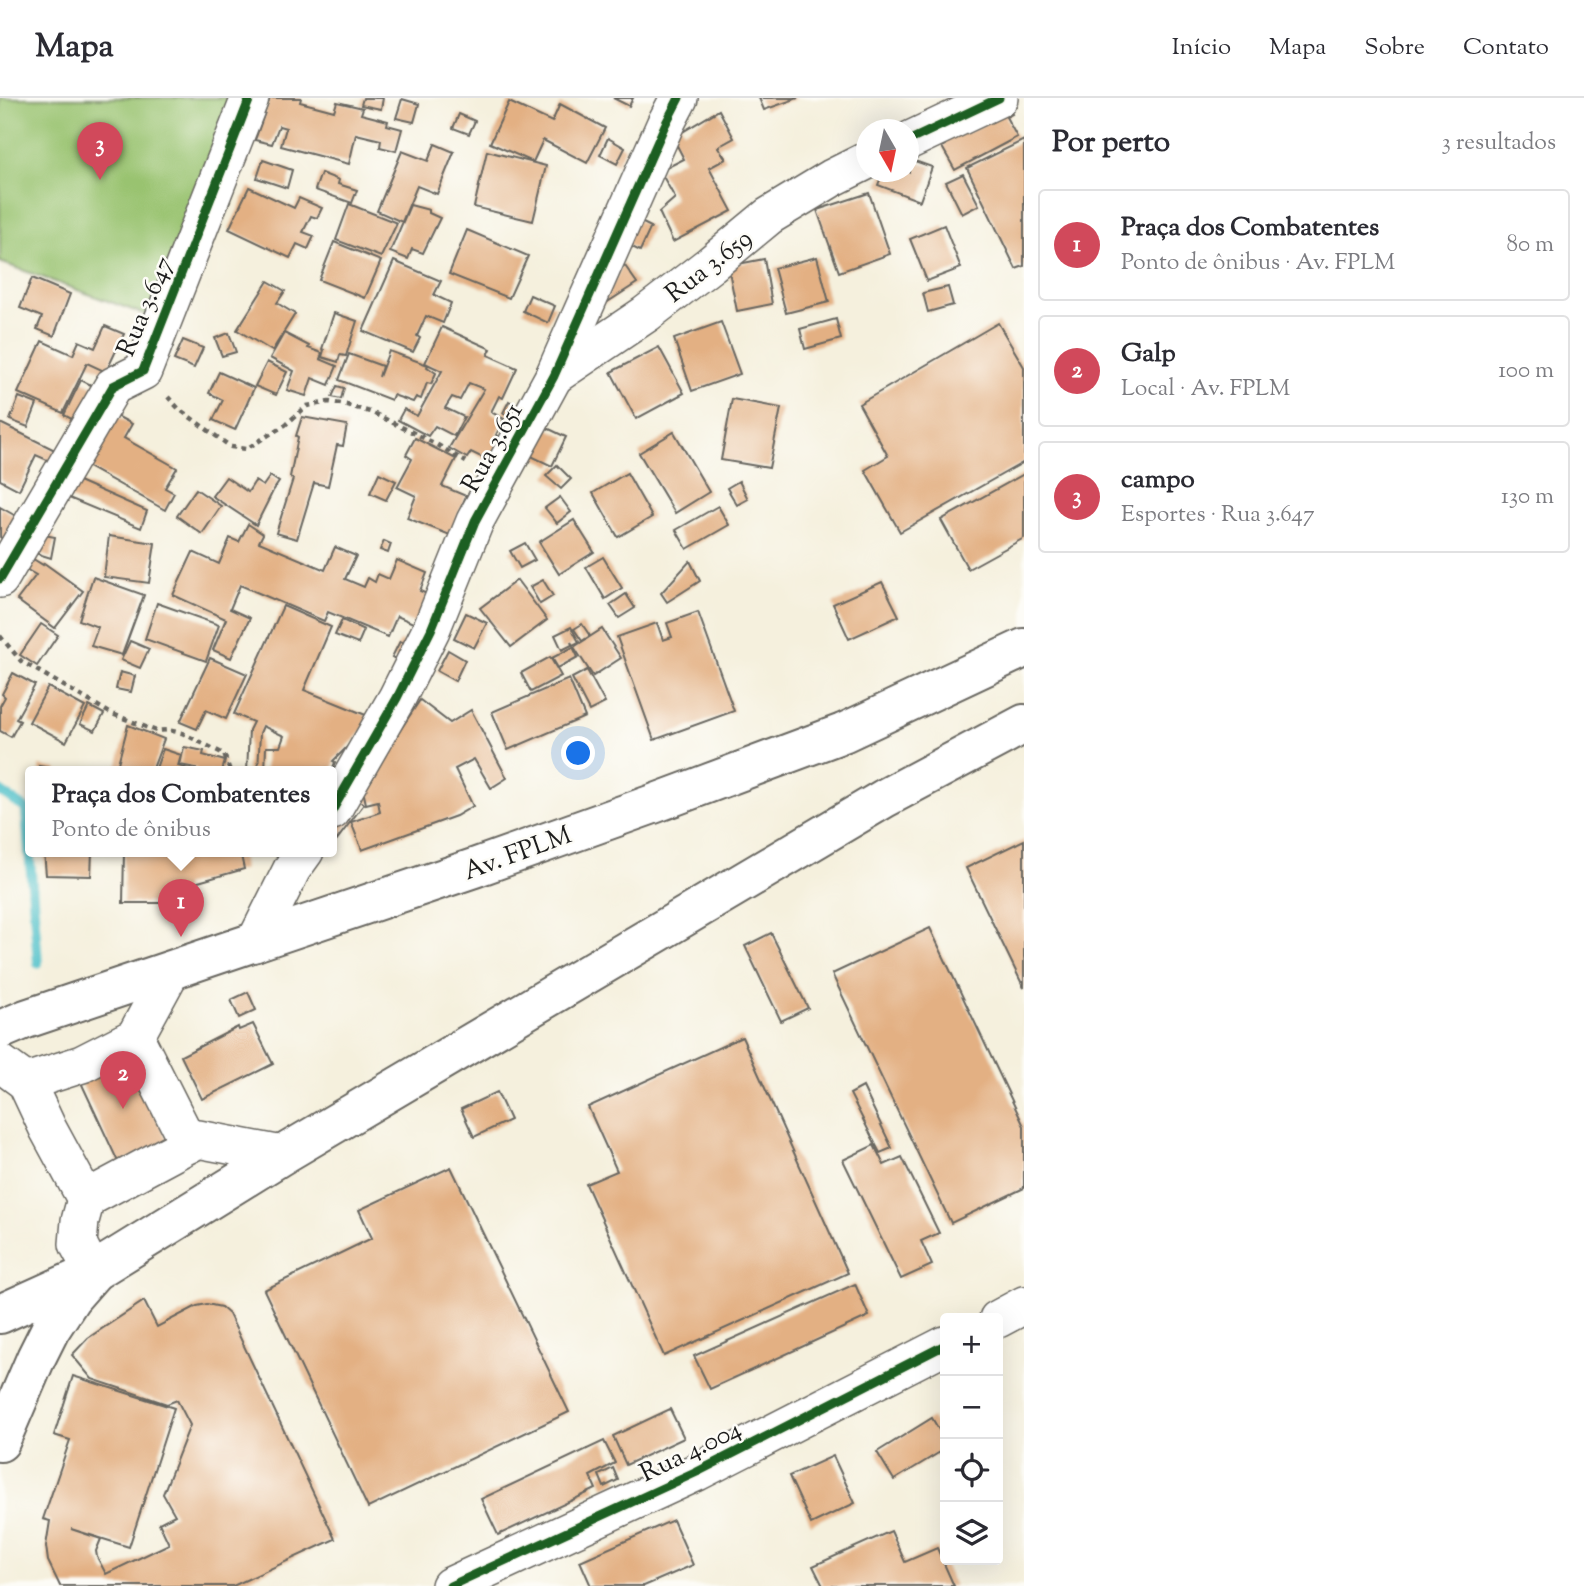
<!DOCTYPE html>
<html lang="pt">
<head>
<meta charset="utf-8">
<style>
  body { margin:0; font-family:"Sorts Mill Goudy",serif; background:#f7f7f7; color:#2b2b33 }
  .controls { position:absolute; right:21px; bottom:21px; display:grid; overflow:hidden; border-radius:7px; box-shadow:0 7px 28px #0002 }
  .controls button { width:63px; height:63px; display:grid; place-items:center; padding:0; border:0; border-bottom:2px solid #e1e1e2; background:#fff; color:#2b2b33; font:35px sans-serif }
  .compass { position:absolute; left:856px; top:21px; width:63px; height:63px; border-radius:50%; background:#fff; box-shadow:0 7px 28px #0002; rotate:171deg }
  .you { position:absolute; left:579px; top:656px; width:24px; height:24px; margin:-18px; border:5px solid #fff; border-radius:50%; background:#1a73e8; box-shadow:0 0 0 10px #1a73e833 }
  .badge { display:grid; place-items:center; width:46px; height:46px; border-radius:50%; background:#d1495b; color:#fff; font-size:23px; font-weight:700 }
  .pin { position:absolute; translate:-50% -58px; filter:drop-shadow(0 2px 4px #0008) }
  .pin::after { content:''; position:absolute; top:37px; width:24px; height:21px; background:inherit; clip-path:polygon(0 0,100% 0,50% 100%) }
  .popup { position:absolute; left:25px; top:668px; width:312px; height:91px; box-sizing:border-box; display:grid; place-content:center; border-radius:7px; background:#fff; filter:drop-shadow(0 2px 5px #0005); font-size:23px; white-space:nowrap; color:#7c7c81 }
  .popup b { font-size:26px; color:#2b2b33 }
  .popup::after { content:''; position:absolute; left:50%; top:100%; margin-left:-14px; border:14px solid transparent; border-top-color:#fff }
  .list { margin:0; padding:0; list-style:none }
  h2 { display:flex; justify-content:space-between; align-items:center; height:91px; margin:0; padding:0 28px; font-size:30px }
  h2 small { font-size:23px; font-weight:400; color:#7c7c81 }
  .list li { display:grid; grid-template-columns:46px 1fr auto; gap:21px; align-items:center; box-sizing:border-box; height:112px; margin:0 14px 14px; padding:0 14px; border:2px solid #e1e1e2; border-radius:7px }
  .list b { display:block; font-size:26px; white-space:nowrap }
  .list p { margin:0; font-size:23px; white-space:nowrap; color:#7c7c81 }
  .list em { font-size:23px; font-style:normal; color:#7c7c81 }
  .icon { flex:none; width:38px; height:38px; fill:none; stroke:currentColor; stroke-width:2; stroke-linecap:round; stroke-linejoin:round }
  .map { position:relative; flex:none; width:1024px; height:1488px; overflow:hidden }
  header { display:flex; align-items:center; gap:42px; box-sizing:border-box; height:98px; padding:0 35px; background:#fff; border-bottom:2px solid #e1e1e2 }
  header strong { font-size:33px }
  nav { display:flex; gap:38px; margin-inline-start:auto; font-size:24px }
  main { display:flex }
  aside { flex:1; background:#fff }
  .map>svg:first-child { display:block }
</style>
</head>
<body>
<header>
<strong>Mapa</strong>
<nav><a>Início</a><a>Mapa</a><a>Sobre</a><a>Contato</a></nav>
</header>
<main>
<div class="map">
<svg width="1024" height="1488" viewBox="0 0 1024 1488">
  <rect width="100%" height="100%" fill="#fdfcf7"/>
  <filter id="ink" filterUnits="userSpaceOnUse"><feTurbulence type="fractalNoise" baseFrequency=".0143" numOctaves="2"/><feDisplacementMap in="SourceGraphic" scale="14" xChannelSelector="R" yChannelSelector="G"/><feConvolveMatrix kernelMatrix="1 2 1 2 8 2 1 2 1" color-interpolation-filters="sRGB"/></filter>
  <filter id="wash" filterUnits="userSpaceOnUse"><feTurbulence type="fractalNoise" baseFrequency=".00686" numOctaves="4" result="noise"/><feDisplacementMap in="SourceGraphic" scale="28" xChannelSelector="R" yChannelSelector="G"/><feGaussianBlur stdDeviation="1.57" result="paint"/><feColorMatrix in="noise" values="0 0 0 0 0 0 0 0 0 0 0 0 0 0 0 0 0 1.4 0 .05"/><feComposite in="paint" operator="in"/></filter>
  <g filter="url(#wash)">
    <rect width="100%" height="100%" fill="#f5f0dd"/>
    <polygon fill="#99c370" stroke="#5a7046" stroke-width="2" points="0,0 232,0 149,218 0,164"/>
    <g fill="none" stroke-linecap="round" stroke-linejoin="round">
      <polyline stroke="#56c3cb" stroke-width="10" points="0,693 26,711 38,865"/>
    </g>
    <g id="blocks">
      <g fill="#e3b083">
        <polygon points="270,0 301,0 300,4 334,13 337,4 363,10 361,16 388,23 387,27 402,31 396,53 380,49 381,42 356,36 349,66 281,48 286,30 279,28 272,46 255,42"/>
        <polygon points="363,0 383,0 381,11 361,7"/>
        <polygon points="613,0 633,0 629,8"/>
        <polygon points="759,0 798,0 764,12"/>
        <polygon points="402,1 419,6 414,24 396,20"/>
        <polygon points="509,4 552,24 560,6 605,30 587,65 543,42 533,64 490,45"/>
        <polygon points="1007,7 1012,16 1006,19 1017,39 955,72 942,49 945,47 941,38 962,27 967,35 988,24"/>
        <polygon points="719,12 734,40 718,49 726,61 709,70 732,113 673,144 659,114 675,100 660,73 684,61 667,28 679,24 684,33"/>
        <polygon points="459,16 475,23 469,36 453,30"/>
        <polygon points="608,40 625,50 617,66 600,57"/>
        <polygon points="1024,42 1024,168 1016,171 967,70"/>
        <polygon points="435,46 454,54 437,96 417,88 402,124 377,113 402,53 428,63"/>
        <polygon points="487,53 546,68 533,123 474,109"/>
        <polygon points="909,61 932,69 920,103 878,87 883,74 909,74"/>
        <polygon points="263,62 292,72 287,90 257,80"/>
        <polygon points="321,75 339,82 338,86 357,92 352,105 315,92"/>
        <polygon points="963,76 979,107 962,116 946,84"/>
        <polygon points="249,89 294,110 299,100 322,110 317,120 311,118 303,134 314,138 308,151 297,146 290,160 229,131"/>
        <polygon points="869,95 890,156 839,174 817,112"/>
        <polygon points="349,106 397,125 381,159 336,142"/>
        <polygon points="410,107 429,112 429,115 440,120 423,155 412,151 408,161 390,154"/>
        <polygon points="635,121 651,129 640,153 624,145"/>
        <polygon points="944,127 961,170 927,183 910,141"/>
        <polygon points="467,132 528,158 509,200 449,176"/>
        <polygon points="334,144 381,163 365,200 319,182"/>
        <polygon points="817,159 829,204 786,215 774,170"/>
        <polygon points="764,161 772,206 737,213 728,168"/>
        <polygon points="394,163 441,183 434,197 451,205 443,225 426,218 417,238 420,240 413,254 363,233"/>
        <polygon points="623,165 637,185 603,207"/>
        <polygon points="32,180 70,196 54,238 37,231 42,219 20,210"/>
        <polygon points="268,183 285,193 277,205 295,216 272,253 237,232"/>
        <polygon points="948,189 953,207 928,214 923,195"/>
        <polygon points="530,197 555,208 548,225 523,213"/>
        <polygon points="334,215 357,223 346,258 340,257 338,264 322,259 324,252 322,251"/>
        <polygon points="836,221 841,241 805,251 800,231"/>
        <polygon points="721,224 740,276 692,293 674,241"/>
        <polygon points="998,225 1024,269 1024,364 900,434 865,372 888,358 859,306"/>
        <polygon points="105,228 124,236 106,274 87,265 63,315 18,295 42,243 73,257 79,243 95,250"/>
        <polygon points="442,229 491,251 488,257 517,270 503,300 499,298 491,314 504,321 496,337 502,340 489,363 471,354 467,360 449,350 484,291 469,285 460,302 452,299 445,310 464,319 454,338 435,328 428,338 398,322 404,311 417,318 442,273 425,265"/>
        <polygon points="229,235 236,254 222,258 215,240"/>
        <polygon points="284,235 309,248 308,250 322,255 320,261 337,268 329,287 312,280 306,298 287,292 294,273 270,260"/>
        <polygon points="183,242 203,250 194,270 174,262"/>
        <polygon points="659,249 684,295 636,321 611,274"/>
        <polygon points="389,253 428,267 427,269 436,275 431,286 427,285 421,301 416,299 413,304 393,297 391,302 339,282 349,256 382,268 379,279"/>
        <polygon points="267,264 287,274 276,297 255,288"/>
        <polygon points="219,274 254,290 235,332 213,322 223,302 209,295"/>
        <polygon points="81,282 99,291 81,326 64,317"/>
        <polygon points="337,288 344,290 341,301 332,299"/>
        <polygon points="19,299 37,306 28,329 10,322"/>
        <polygon points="732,301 781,310 769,370 721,362"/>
        <polygon points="509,303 518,308 513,320 503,315"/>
        <polygon points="113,316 132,326 124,340 177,370 165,390 174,395 165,412 85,367"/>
        <polygon points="302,319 347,327 343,348 337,347 328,388 314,385 297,441 276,435 293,381 290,379 298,339 296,338"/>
        <polygon points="0,325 59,354 54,365 36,357 19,392 0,382"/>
        <polygon points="543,328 566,339 552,368 529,357"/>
        <polygon points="674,334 709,394 675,415 639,355"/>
        <polygon points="415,340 456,361 442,388 466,398 450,437 407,420 416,398 397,389 412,361 406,357"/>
        <polygon points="557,367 571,381 561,391 546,378"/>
        <polygon points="379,375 396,383 386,402 370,395"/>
        <polygon points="627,375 652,419 618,439 593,395"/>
        <polygon points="1024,376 1024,440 968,471 941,422"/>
        <polygon points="270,378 279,384 273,393 256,427 212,398 226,379 248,394 255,383 263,388"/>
        <polygon points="72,380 147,413 141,430 64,398"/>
        <polygon points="739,383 748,401 737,407 727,390"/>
        <polygon points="196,391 221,408 202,436 177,418"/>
        <polygon points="560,399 571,414 557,425 545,410"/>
        <polygon points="718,408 729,427 687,451 676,432"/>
        <polygon points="0,409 21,421 8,444 0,439"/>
        <polygon points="574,422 594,454 559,476 539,444"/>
        <polygon points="248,426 263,436 259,444 325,472 335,449 356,458 345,481 364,489 368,480 375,484 378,476 389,481 397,462 427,475 420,493 427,496 425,530 397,518 388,539 328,514 324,523 240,487 230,511 250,520 231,560 213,552 226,521 173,497 193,454 219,466 230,440 239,444"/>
        <polygon points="39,436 55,439 51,460 35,455"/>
        <polygon points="109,438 155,445 149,485 104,479"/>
        <polygon points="384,443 391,446 388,455 380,452"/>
        <polygon points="525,445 535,462 520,470 510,453"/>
        <polygon points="30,459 43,467 44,465 83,493 55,530 17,502 36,477 24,470"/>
        <polygon points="603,459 622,490 605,501 586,469"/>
        <polygon points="690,463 700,483 667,504 661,495"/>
        <polygon points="93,479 144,497 122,557 91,548 98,529 79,522"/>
        <polygon points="517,482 547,522 511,549 480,510"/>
        <polygon points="543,482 553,498 540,506 530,489"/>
        <polygon points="882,484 899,518 849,541 833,506"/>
        <polygon points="626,496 635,510 619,520 610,507"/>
        <polygon points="157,505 219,527 206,563 145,541"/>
        <polygon points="283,508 331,529 304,592 373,620 354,642 333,663 335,664 332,673 265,673 266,649 280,649 284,638 263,628 260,635 258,673 247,673 249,632 253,624 234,616"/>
        <polygon points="698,514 734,613 654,642 617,539 657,525 663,542 672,539 667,525"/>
        <polygon points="466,515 487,525 474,550 454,540"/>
        <polygon points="342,522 364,532 358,546 335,537"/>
        <polygon points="41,526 58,537 37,568 20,557"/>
        <polygon points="582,526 590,538 582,543 574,531"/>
        <polygon points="571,529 579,544 573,547 571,544 572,547 562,552 555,537"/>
        <polygon points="602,531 621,560 593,578 574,549"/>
        <polygon points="130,543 149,551 140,570 121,562"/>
        <polygon points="400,543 413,549 404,566 392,559"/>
        <polygon points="573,549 578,559 558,570 552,560"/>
        <polygon points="448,552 465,562 455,583 437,573"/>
        <polygon points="550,559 561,578 531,594 521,575"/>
        <polygon points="210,560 247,576 226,621 206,612 197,631 180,624"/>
        <polygon points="587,572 605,605 589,613 572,580"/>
        <polygon points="120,574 135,578 131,594 116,591"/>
        <polygon points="13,575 35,587 16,621 20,623 11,639 0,633 0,608 5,599 2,596"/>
        <polygon points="569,581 585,619 508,652 492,614"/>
        <polygon points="48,589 85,609 66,644 29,624"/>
        <polygon points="420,602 450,625 471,612 507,680 491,690 474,661 455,671 473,708 456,718 362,752 351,724 380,714 378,703 366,706 361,682 373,680 372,675"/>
        <polygon points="89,608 104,616 95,633 80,626"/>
        <polygon points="128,627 164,641 152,673 116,673"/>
        <polygon points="184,649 204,653 203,657 225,663 222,673 196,673 196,670 180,667"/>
        <polygon points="163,651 181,657 178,668 195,673 155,673"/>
        <polygon points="39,668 57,671 57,673 40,673"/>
        <polygon points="353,698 364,706 336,743 332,739 332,725"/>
        <polygon points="1024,742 1024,890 966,770"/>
        <polygon points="44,753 92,753 91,778 46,777"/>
        <polygon points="124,753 240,753 244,771 184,788 184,805 123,805"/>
        <polygon points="259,753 291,753 290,761"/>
        <polygon points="930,830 1024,1028 1024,1090 951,1125 832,876"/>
        <polygon points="771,835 808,910 781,923 745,848"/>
        <polygon points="248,894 256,912 239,920 231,902"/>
        <polygon points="253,926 273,966 202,1001 181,958 238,929 239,932"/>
        <polygon points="742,939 848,1175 664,1258 586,1086 617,1073 588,1009"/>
        <polygon points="126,956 168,1043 119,1066 78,978"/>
        <polygon points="863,989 892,1050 880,1055 850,996"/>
        <polygon points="497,994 510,1022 474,1039 461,1011"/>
        <polygon points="874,1047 884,1067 902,1059 939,1135 921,1143 932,1167 901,1181 843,1062"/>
        <polygon points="451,1069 569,1314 368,1410 264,1192 372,1140 359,1112"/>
        <polygon points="855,1186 869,1218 710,1291 694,1258"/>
        <polygon points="144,1203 157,1229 197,1208 207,1206 221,1209 229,1216 335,1441 233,1488 60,1488 48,1463 46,1448 50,1423 43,1421 70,1342 54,1337 73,1278 174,1310 129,1449 71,1431 101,1441 96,1453 97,1459 106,1476 169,1446 159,1425 175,1417 163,1396 190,1327 177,1302 167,1306 92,1281 72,1257 88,1240"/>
        <polygon points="670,1311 684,1340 626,1367 613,1338"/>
        <polygon points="932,1320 945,1342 945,1351 894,1382 877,1354"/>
        <polygon points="604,1343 615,1365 590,1378 596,1391 498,1437 481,1401"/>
        <polygon points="833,1358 855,1405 811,1426 789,1378"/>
        <polygon points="613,1370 618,1382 604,1389 599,1377"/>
        <polygon points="673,1422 693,1467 644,1488 591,1488 580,1463"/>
        <polygon points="891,1433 905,1464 937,1450 954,1488 823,1488 813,1468"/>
      </g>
    </g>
  </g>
  <g filter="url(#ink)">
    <use href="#blocks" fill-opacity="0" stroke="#686660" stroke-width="2"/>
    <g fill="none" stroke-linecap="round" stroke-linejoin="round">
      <g stroke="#686660" stroke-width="40">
        <g id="minor">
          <polyline points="908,43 999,0"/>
          <polyline points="554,278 646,216 711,166 769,118 832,80 866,63"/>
          <polyline points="0,481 113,288 143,273 250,0"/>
          <polyline points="332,713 397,600 431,532 475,423 554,278 665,27 679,0"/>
          <polyline points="255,845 292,771 305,753"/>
          <polyline points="135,939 189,1046"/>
          <polyline points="0,965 26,984 48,1031 86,1101"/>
          <polyline points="26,984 82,966 135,939 171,873"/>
          <polyline points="93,1174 78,1146 80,1123 86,1101 198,1041 282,1057"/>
          <polyline points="998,1221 1024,1207"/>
          <polyline points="450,1488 697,1374 945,1247"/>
        </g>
      </g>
      <g stroke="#686660" stroke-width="42">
        <g id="major">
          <polyline points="0,932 26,921 474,770 653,706 843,635 1024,550"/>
          <polyline points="0,1216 93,1174 282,1057 885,700 1024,626"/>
          <polyline points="0,1344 36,1260 50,1232 71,1200 92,1176"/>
        </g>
      </g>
      <g stroke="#686660" stroke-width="4.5" stroke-dasharray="5 5" stroke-linecap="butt">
        <polyline points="168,299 179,311 231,349 246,351 285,327 307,308 329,304 347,307 373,315 436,346 466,364"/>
        <polyline points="0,538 21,563 110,615 156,633 168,632 182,635 224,656 230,673"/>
      </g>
      <use href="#minor" stroke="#fff" stroke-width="37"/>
      <use href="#major" stroke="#fff" stroke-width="38"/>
      <g stroke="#fdfcf7" stroke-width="13">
        <g id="cycleway">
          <polyline points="908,43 999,0"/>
          <polyline points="0,481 113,288 143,273 250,0"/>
          <polyline points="332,713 397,600 431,532 475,423 554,278 665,27 679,0"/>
          <polyline points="450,1488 697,1374 945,1247"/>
        </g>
      </g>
      <use href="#cycleway" stroke="#1b5e20" stroke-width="9"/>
    </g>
  </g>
  <g text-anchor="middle" stroke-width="5" stroke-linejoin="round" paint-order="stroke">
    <g font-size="26" fill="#1c1c1c" stroke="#fdfcf7">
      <text transform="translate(708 167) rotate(-38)" y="9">Rua 3.659</text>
      <text transform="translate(144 208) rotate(-67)" y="9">Rua 3.647</text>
      <text transform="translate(491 349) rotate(-61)" y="9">Rua 3.651</text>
      <text transform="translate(517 754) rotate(-20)" y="9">Av. FPLM</text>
      <text transform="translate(690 1352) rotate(-26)" y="9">Rua 4.004</text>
    </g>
  </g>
</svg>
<div class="controls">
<button>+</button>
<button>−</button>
<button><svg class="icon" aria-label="locate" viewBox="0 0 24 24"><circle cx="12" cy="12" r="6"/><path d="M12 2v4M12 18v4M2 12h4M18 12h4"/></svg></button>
<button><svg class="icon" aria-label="layers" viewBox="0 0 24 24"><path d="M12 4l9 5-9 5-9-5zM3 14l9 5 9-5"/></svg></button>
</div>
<svg class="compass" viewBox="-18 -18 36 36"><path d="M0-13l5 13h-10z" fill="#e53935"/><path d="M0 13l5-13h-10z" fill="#7c7c81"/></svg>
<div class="you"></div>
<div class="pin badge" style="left:181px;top:839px">1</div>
<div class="popup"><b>Praça dos Combatentes</b>Ponto de ônibus</div>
<div class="pin badge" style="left:123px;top:1011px">2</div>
<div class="pin badge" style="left:100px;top:82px">3</div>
</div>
<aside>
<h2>Por perto<small>3 resultados</small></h2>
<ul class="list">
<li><span class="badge">1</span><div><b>Praça dos Combatentes</b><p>Ponto de ônibus · Av. FPLM</p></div><em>80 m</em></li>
<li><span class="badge">2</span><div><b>Galp</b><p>Local · Av. FPLM</p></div><em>100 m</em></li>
<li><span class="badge">3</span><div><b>campo</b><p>Esportes · Rua 3.647</p></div><em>130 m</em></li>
</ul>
</aside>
</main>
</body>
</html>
